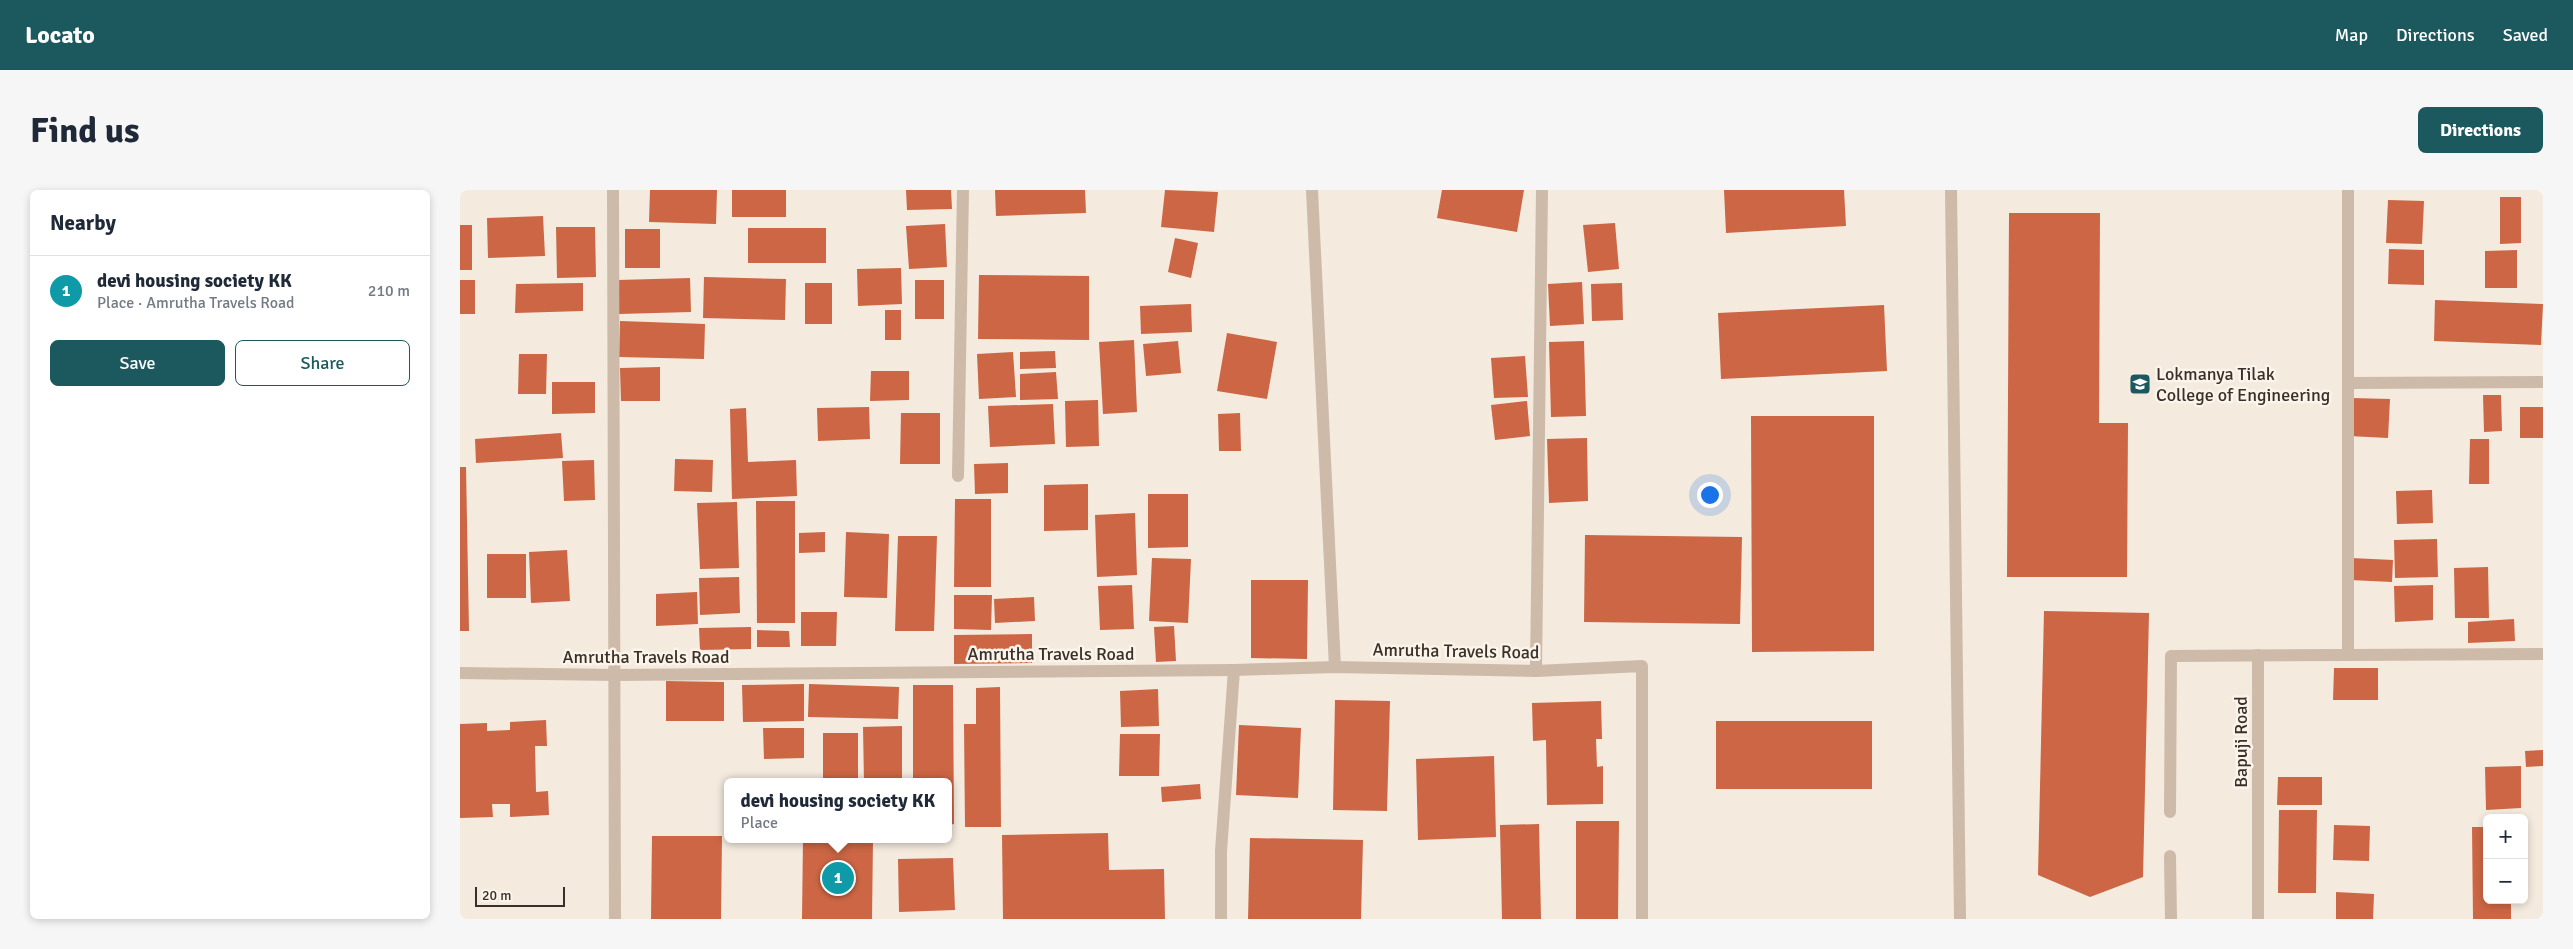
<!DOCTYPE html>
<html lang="en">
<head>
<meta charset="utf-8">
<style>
  body { margin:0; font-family:Signika,sans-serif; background:#f6f6f7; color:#1f2937 }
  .controls { position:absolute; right:15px; bottom:15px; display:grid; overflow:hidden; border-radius:8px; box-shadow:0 2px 8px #0003 }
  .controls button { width:45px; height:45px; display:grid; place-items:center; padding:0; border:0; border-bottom:1px solid #e0e1e3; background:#fff; color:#1f2937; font:25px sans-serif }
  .scale { position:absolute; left:15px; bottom:12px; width:90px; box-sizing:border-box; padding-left:5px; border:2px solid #3a2f29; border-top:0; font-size:14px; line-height:18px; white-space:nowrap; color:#3a2f29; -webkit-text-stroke:4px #fbf4eb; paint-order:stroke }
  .you { position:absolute; left:1249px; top:304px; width:18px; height:18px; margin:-12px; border:4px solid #fff; border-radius:50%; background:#1a73e8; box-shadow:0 0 0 8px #1a73e833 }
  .badge { display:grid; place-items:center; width:32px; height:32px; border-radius:50%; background:#1c595e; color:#fff; font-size:16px; font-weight:700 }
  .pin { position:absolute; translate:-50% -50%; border:2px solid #fff; box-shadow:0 1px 5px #0006 }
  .popup { position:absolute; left:264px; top:588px; width:228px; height:65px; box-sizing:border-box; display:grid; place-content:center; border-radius:8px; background:#fff; filter:drop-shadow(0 1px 4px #0005); font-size:16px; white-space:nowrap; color:#747a83 }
  .popup b { font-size:19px; color:#1f2937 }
  .popup::after { content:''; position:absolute; left:50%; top:100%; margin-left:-10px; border:10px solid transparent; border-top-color:#fff }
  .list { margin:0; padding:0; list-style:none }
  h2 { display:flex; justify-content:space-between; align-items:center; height:65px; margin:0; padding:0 20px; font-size:21px }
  h2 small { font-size:16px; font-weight:400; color:#747a83 }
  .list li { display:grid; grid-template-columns:32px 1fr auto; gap:15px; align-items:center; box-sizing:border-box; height:70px; padding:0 20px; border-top:1px solid #e0e1e3 }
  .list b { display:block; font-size:19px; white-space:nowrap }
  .list p { margin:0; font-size:16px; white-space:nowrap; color:#747a83 }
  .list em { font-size:16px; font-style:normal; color:#747a83 }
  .actions { display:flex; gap:10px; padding:15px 20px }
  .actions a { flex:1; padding:11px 0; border:1px solid #1c595e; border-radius:8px; text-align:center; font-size:18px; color:#1c595e }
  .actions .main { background:#1c595e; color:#fff }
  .map { position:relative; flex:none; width:2083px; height:729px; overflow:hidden; border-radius:8px }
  header { display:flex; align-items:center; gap:30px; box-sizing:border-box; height:70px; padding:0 25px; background:#1c595e; color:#fff }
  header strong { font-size:24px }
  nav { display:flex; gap:28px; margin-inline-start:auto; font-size:18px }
  .intro { display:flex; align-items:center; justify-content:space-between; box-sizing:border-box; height:120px; padding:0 30px }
  h1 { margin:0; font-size:35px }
  .button { padding:12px 22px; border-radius:8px; background:#1c595e; color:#fff; font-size:18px; font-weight:700 }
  main { display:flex; gap:30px; padding:0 30px }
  aside { flex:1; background:#fff; border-radius:8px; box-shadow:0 2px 8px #0003 }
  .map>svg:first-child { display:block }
</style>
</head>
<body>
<header>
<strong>Locato</strong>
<nav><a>Map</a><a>Directions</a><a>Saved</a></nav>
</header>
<div class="intro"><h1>Find us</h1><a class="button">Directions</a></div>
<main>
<aside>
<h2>Nearby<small></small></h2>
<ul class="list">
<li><span class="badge" style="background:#0f9aa8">1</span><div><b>devi housing society KK</b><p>Place · Amrutha Travels Road</p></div><em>210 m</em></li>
</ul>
<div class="actions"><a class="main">Save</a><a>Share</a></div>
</aside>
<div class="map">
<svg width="2083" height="729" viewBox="0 0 2083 729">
  <rect width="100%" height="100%" fill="#f4eade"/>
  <g fill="#c64">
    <polygon points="190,0 257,0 256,34 189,32"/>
    <rect x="272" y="0" width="54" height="27"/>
    <polygon points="446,0 491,0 492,19 447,20"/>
    <polygon points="535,0 625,0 626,23 536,26"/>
    <polygon points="705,0 758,2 754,42 701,37"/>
    <polygon points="982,0 1064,0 1057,42 977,28"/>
    <polygon points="1264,0 1384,0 1386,36 1266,43"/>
    <polygon points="2040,7 2061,7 2061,53 2040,54"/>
    <polygon points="1928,10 1964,11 1962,54 1926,53"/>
    <polygon points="1549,23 1640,23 1639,233 1668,233 1667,387 1547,387"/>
    <polygon points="83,26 85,66 28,68 27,28"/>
    <polygon points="1155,33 1159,79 1128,82 1123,35"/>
    <polygon points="485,34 487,77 449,79 446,36"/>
    <rect x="0" y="35" width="12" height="45"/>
    <polygon points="96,37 135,37 136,87 97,88"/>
    <rect x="288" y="38" width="78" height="35"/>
    <rect x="165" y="39" width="35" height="39"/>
    <polygon points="715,48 738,53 731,88 708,82"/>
    <polygon points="1929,59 1964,60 1964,95 1928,94"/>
    <polygon points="2057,60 2057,98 2025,98 2025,61"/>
    <polygon points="441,78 442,114 398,116 397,79"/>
    <polygon points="519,85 629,86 629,150 518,149"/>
    <polygon points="244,87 326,89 325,130 243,128"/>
    <polygon points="230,88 231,122 159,124 158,90"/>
    <rect x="0" y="90" width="15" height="34"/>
    <rect x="455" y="90" width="29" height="39"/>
    <polygon points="1122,92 1124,134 1090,136 1088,94"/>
    <polygon points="123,93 123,121 55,123 56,94"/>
    <rect x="345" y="93" width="27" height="41"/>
    <polygon points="1162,93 1163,130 1132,131 1131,94"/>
    <polygon points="1975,110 2083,114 2081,155 1974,151"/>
    <polygon points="731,114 732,142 681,144 680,116"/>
    <polygon points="1424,115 1427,181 1261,189 1258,123"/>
    <rect x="425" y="120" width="16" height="30"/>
    <polygon points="160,131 245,134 244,169 159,167"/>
    <polygon points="767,143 817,152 807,209 757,201"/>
    <polygon points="674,150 677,222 643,224 639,152"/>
    <polygon points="718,151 721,183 686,186 683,154"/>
    <polygon points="1124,151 1126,226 1091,227 1089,152"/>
    <polygon points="595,161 596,178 560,179 560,162"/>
    <polygon points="553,162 556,207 519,209 517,164"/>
    <polygon points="59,164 87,164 86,204 58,204"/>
    <polygon points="1065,166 1068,207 1034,208 1031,168"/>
    <polygon points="200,177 200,211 161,211 160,178"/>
    <polygon points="411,181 449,181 449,210 410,211"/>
    <polygon points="596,182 598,209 560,210 560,184"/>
    <polygon points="92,192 135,192 135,223 92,224"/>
    <polygon points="2023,205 2041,205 2042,241 2024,242"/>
    <polygon points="1891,208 1930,209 1928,248 1889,246"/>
    <polygon points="638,210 639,256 606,257 605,211"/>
    <polygon points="1067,211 1070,246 1035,250 1031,215"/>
    <polygon points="593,214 595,254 530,257 528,216"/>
    <polygon points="409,217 410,249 358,251 357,218"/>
    <rect x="2060" y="217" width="23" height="31"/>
    <polygon points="286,218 288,272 336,270 337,306 272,309 270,219"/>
    <polygon points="441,223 480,223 480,274 440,274"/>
    <polygon points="780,223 781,261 759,261 758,224"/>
    <polygon points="1291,226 1414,226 1414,461 1292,462"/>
    <polygon points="101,243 103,268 16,273 15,249"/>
    <polygon points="1127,248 1128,311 1089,313 1087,249"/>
    <polygon points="2010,249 2029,249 2029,294 2009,294"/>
    <polygon points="215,269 253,270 252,302 214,301"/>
    <polygon points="134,270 135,310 104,311 102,271"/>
    <polygon points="548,273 548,303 515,304 514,274"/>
    <polygon points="0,277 6,277 9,441 0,441"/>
    <polygon points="628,294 628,340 584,341 584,295"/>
    <polygon points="1972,300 1973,333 1937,334 1936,301"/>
    <polygon points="688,304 728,304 728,357 688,358"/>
    <polygon points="495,309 531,309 531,397 494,397"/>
    <polygon points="296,311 335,311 335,433 297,433"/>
    <polygon points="277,312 279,378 240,379 237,313"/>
    <polygon points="675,323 677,385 637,387 635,325"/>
    <polygon points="365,342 365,362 339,363 339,343"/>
    <polygon points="386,342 429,344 427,408 384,407"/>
    <polygon points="1125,345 1282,347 1280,434 1124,432"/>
    <polygon points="438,346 477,346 474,441 435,441"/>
    <polygon points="1977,349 1978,387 1935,388 1934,350"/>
    <polygon points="107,360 110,411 71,413 69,362"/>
    <rect x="27" y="364" width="39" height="44"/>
    <polygon points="692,368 731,369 728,433 689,431"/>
    <polygon points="1891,368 1933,370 1932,392 1890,390"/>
    <polygon points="2028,377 2029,428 1995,428 1994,378"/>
    <polygon points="279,387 280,423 240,425 239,388"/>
    <polygon points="791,390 848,390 847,469 791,468"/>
    <polygon points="672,395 674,439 640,440 638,396"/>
    <polygon points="1973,395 1973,430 1935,432 1934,396"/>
    <polygon points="237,402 238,434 196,436 196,404"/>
    <polygon points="494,405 532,405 531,440 494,439"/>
    <polygon points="574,407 575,431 535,433 534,409"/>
    <polygon points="1584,421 1689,423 1683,687 1630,707 1578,685"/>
    <polygon points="341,422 377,422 376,456 341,456"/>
    <polygon points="2054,429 2055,451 2008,453 2008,432"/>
    <polygon points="714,436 716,471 696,472 694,437"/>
    <polygon points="291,437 291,459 240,460 239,438"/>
    <polygon points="297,440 329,441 330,457 297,457"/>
    <polygon points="572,444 572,473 494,474 494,445"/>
    <polygon points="1874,478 1918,478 1918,510 1873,510"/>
    <polygon points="206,491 264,492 264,531 206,531"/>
    <polygon points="344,494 344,531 283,532 282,495"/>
    <polygon points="349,494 439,497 438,529 348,527"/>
    <polygon points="453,495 493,495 494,634 488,635 488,592 453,592"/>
    <polygon points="540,497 541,637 505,637 504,534 516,534 516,498"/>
    <polygon points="698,499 699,536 661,537 660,501"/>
    <polygon points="875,510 930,511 927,621 873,620"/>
    <polygon points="1141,511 1142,549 1136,549 1137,577 1143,576 1143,614 1087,615 1086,550 1073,551 1072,513"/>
    <polygon points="86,530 87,556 75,556 76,602 88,601 89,625 50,627 50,614 32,614 33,627 0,628 0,534 27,533 27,541 50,540 50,532"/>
    <rect x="1256" y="531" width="156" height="68"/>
    <polygon points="779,535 841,538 838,608 776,605"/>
    <polygon points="442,536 442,592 404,592 403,537"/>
    <polygon points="303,538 344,538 344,568 304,569"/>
    <rect x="363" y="543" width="35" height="48"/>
    <polygon points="660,544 700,544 699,586 659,586"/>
    <polygon points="2083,560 2083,576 2066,577 2065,561"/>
    <polygon points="1034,566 1036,647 958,650 956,569"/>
    <polygon points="2061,576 2061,618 2026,620 2025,577"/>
    <polygon points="1818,587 1862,587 1862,615 1817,615"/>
    <polygon points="740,594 741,609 702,612 701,597"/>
    <polygon points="1819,620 1857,620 1856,703 1818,703"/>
    <polygon points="1116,631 1159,631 1158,729 1116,729"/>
    <polygon points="1079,634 1081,729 1042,729 1040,635"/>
    <polygon points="1874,635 1910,636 1909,671 1873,670"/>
    <polygon points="2012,637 2027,637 2027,710 2051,710 2051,729 2013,729"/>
    <polygon points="648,643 649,680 704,679 705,729 543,729 542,645"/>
    <polygon points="192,646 262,646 261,729 191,729"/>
    <polygon points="790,648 903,650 901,729 788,729"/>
    <polygon points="343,649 413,649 412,729 342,729"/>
    <polygon points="493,668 495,720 439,722 438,669"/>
    <polygon points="1876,702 1914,704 1913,729 1876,729"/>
  </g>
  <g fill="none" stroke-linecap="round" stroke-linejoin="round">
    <polyline stroke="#cdbaa9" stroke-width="12" points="1710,666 1711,729"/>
    <g stroke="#cdbaa9" stroke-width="12">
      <polyline points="153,0 155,729"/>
      <polyline points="852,0 875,477"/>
      <polyline points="1888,0 1888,465 2083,464"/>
      <polyline points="1888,193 2081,192"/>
      <polyline points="498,286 503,0"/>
      <polyline points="1798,465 1798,729"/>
      <polyline points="1076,481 1082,0"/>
      <polyline points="0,483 155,485 774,480 875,477 1076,481 1182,476 1182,729"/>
      <polyline points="1710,622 1711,466 1888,465"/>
      <polyline points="761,729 761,661 774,480"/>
    </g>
    <polyline stroke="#cdbaa9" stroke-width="12" points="1491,0 1500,729"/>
  </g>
  <defs>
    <g id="university-square" transform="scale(1.125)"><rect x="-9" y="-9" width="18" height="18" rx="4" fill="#1c595e" stroke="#fbf4eb"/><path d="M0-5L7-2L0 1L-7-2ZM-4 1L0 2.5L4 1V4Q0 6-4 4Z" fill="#fff"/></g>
  </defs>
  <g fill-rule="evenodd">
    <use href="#university-square" x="1680" y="194"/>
  </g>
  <g text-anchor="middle" stroke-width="5" stroke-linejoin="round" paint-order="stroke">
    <g font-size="18" fill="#3a2f29" stroke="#fbf4eb" text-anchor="start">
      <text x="1696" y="190">Lokmanya Tilak<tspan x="1696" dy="21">College of Engineering</tspan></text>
    </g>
    <g font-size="18" fill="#3a2f29" stroke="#fbf4eb">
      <text transform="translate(996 461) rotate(1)" y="6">Amrutha Travels Road</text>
      <text x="591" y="470">Amrutha Travels Road</text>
      <text x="186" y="473">Amrutha Travels Road</text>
      <text transform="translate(1781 552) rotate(-90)" y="6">Bapuji Road</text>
    </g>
  </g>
</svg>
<div class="controls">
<button>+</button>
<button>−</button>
</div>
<div class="scale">20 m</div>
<div class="you"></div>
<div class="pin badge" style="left:378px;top:688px;background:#0f9aa8">1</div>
<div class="popup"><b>devi housing society KK</b>Place</div>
</div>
</main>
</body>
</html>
